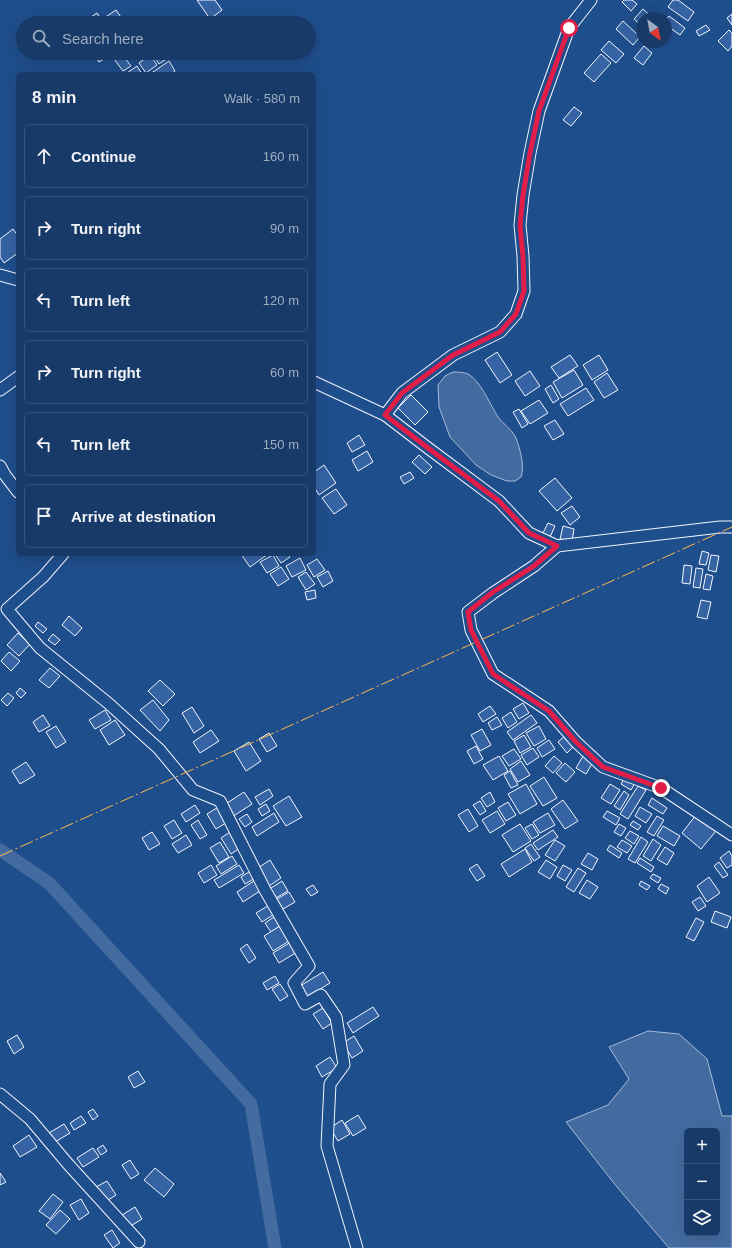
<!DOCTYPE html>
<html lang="en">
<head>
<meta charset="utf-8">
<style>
  body { margin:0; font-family:Helvetica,sans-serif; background:#244571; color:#f1f3f6 }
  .controls { position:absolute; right:12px; bottom:12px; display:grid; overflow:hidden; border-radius:6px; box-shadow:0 4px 16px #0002 }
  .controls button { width:36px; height:36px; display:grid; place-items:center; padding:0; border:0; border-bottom:1px solid #36547d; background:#173a69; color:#f1f3f6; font:20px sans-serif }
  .compass { position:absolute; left:636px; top:12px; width:36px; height:36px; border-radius:50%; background:#173a69; box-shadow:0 4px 16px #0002; rotate:148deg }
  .stop { position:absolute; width:12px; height:12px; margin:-9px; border:3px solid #e11d48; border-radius:50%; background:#fff }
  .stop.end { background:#e11d48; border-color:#fff; box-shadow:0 1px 4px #0008 }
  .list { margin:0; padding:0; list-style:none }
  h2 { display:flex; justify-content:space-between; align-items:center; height:52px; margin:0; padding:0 16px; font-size:17px }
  h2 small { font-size:13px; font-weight:400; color:#9eadc0 }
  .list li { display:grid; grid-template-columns:26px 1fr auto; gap:12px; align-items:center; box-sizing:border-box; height:64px; margin:0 8px 8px; padding:0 8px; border:1px solid #36547d; border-radius:6px }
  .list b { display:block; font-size:15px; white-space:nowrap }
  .list em { font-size:13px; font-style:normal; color:#9eadc0 }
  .icon { flex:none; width:22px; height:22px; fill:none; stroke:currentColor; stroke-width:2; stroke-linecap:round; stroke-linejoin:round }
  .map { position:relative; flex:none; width:732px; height:1248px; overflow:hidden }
  .search { position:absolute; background:#173a69; box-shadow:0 4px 16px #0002; left:16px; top:16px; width:300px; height:44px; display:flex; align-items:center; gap:10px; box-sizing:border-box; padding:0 14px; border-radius:22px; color:#9eadc0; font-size:15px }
  .panel { position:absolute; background:#173a69; box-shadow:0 4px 16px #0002; left:16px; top:72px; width:300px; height:484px; border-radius:6px }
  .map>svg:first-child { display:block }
</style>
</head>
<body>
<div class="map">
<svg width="732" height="1248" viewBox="0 0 732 1248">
  <rect width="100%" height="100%" fill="#1f4e8c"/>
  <g fill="#446ba0" stroke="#a8bbd7" fill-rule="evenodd">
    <path d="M 453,372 C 458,372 463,372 468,374 C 480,380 491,406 498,417 C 504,425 511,428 516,438 C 520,449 525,466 521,477 L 515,481 L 507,481 L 491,475 L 476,465 L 450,437 L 439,407 L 438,385 L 445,376 Z"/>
    <path d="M 648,1031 L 679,1034 L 707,1059 L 722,1116 L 732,1116 L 732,1248 L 669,1248 L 617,1187 L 566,1122 L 608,1105 L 629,1079 L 609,1047 ZM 687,1131 L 717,1131 L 717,1233 L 687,1233 Z"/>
  </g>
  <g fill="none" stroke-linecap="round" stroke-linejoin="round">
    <polyline stroke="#446ba0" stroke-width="13" points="0,850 49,883 251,1104 275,1248"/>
  </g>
  <g fill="#3563a3" stroke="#f2f6ff">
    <polygon points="197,0 215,0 222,10 210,19"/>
    <polygon points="624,0 632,0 637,4 631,11 622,2"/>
    <polygon points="673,0 678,0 694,12 688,21 668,7"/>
    <polygon points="643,9 653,18 642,18 642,26 634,19"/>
    <polygon points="116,10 125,23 107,23 104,18"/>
    <polygon points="97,13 103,22 102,23 91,23 88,19"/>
    <polygon points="732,14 732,25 727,18"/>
    <polygon points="669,16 685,28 680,35 666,25 666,20"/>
    <polygon points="623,21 640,37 633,45 616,29"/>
    <polygon points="640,25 642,27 642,35 636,30"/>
    <polygon points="706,25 710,30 699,36 696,31"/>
    <polygon points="729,30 732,33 732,46 728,51 718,41"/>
    <polygon points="609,41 624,54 616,63 601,50"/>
    <polygon points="644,46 652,53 643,65 634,58"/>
    <polygon points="97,53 104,53 107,57 99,62 94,55"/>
    <polygon points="159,53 168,53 171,56 159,64 154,56"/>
    <polygon points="122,54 131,66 123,71 114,59"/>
    <polygon points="601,54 611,63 594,82 584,73"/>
    <polygon points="150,55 157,65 146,73 139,63"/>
    <polygon points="169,61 175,71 171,74 150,74"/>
    <polygon points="137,66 142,74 128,74 127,73"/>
    <polygon points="574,107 582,113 571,126 563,120"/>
    <polygon points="13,229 18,236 18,253 4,263 0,257 0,239"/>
    <polygon points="497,352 512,375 500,383 485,360"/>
    <polygon points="570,355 578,366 559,378 551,367"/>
    <polygon points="599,355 608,370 592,380 583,365"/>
    <polygon points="574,370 583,385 562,398 553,382"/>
    <polygon points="530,371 540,386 525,396 515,381"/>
    <polygon points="607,373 618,390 604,398 594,382"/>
    <polygon points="551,385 559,399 553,403 545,389"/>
    <polygon points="586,388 594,400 568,416 560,404"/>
    <polygon points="411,395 428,412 415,425 398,408"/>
    <polygon points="539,400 548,413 530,424 521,411"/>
    <polygon points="519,409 528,424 522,428 513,412"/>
    <polygon points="555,420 564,434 553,440 544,426"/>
    <polygon points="359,435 365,445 352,452 347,443"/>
    <polygon points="367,451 373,462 358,471 352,460"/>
    <polygon points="419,455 432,467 425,474 412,462"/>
    <polygon points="324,465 336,483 319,495 314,487 314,472"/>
    <polygon points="410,472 414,478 404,484 400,477"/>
    <polygon points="555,478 572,498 557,511 539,491"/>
    <polygon points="336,489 347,505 334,514 322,498"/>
    <polygon points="572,506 580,517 570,525 561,513"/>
    <polygon points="548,523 555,526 550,537 543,533"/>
    <polygon points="563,526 574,529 572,541 560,539"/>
    <polygon points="702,551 709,553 706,565 699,564"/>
    <polygon points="241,554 268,554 250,567"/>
    <polygon points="275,554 288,554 290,557 281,563"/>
    <polygon points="273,555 279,566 267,573 260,562"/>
    <polygon points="711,555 719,556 716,572 708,570"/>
    <polygon points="300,558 306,570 292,577 286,566"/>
    <polygon points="317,559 325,570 314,577 307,565"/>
    <polygon points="684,565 692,566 690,584 682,583"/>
    <polygon points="281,567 289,579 278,586 270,574"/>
    <polygon points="696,568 703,569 700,588 693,587"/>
    <polygon points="328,571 333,581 323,587 317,577"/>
    <polygon points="306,572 315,584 306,590 298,577"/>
    <polygon points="706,574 713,576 710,590 703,589"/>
    <polygon points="315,590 316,598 307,600 305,592"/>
    <polygon points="701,600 711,602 707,619 697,617"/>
    <polygon points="69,616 82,628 75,636 62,625"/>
    <polygon points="38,622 47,629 43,633 35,626"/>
    <polygon points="18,633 30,644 19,656 7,645"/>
    <polygon points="53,634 60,640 55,645 48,640"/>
    <polygon points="9,652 20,661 11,671 1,661"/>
    <polygon points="50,668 60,676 49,688 39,680"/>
    <polygon points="160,680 175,694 163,706 148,691"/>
    <polygon points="20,688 26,693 21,698 16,693"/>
    <polygon points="8,693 14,698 7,706 1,700"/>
    <polygon points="153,700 169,720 160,731 140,710"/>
    <polygon points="523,703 529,713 519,719 513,709"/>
    <polygon points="490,706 496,714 483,722 478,714"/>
    <polygon points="192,707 204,726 194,733 182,713"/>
    <polygon points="105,710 111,720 95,729 89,720"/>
    <polygon points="511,712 517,722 508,728 502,718"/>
    <polygon points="43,715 50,726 39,732 33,722"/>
    <polygon points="531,715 537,723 513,740 507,732"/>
    <polygon points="497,717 502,725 492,730 488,723"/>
    <polygon points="115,720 125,735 109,745 100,730"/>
    <polygon points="56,726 66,742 56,748 46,732"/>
    <polygon points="539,726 546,739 534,746 526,733"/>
    <polygon points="482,729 491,745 480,751 471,735"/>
    <polygon points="211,730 219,741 200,753 193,742"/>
    <polygon points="269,733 277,746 267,752 259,739"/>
    <polygon points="524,735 531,747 520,753 514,741"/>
    <polygon points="566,735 575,745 567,753 558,742"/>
    <polygon points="549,740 555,749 542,757 537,748"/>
    <polygon points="249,742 261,761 246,771 234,751"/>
    <polygon points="476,746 483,759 474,764 467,751"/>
    <polygon points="533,748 539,757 527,765 521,755"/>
    <polygon points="514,749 521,759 509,766 502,756"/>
    <polygon points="499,756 508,771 493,780 483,765"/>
    <polygon points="554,756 562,763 553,773 545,766"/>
    <polygon points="583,756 593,762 586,774 576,768"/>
    <polygon points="521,761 530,775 518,782 510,769"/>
    <polygon points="26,762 35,775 20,784 12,771"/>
    <polygon points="565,763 575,772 566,782 556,773"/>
    <polygon points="510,771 518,785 511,788 504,775"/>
    <polygon points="544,777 557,798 543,806 530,786"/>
    <polygon points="625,777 635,783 631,790 621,784"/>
    <polygon points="526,784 537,804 520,814 508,794"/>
    <polygon points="610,784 620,790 611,804 601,798"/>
    <polygon points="638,786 646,790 628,819 620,814"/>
    <polygon points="269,789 273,796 260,805 255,797"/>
    <polygon points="624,791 629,795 620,810 614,806"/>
    <polygon points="244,792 252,804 232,817 224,805"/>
    <polygon points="490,792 495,802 487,807 481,798"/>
    <polygon points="289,796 302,817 286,826 273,806"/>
    <polygon points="652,798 667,808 663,814 648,805"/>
    <polygon points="563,800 578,821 565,829 551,809"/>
    <polygon points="480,801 486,811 480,815 473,805"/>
    <polygon points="508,802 516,815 506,821 498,808"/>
    <polygon points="266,804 270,811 262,816 258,809"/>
    <polygon points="195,805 200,813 186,822 181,814"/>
    <polygon points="220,806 229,821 216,829 207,814"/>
    <polygon points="640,807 652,814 646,823 635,816"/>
    <polygon points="468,809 478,826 469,832 458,815"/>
    <polygon points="497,811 505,824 490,833 482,820"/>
    <polygon points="607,811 620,818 616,825 603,817"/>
    <polygon points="274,813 279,822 257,836 252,827"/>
    <polygon points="548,813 555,825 540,833 533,822"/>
    <polygon points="247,814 252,822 245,827 239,819"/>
    <polygon points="696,815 716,831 701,849 682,833"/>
    <polygon points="657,816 664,820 654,836 647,832"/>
    <polygon points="174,820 182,833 172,839 164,826"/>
    <polygon points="198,820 207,835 200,839 191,825"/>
    <polygon points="633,821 641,826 638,830 630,825"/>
    <polygon points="520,824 531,841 513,852 502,835"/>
    <polygon points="532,824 539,835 532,839 525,828"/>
    <polygon points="619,824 626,828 621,836 614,832"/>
    <polygon points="663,826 680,836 674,846 657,836"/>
    <polygon points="553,830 558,837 538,850 533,843"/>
    <polygon points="630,831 639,836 634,844 625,838"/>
    <polygon points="152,832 160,844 149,850 142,838"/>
    <polygon points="230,832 240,848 231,854 221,838"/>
    <polygon points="186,835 192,845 178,853 172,844"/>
    <polygon points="641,837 648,842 635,863 628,859"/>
    <polygon points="653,839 661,845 651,861 643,856"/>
    <polygon points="555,840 565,846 555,861 545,855"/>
    <polygon points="622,840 632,846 627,853 617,847"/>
    <polygon points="220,842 229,857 219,863 210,848"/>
    <polygon points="531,844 540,857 534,861 525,848"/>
    <polygon points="610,845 622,853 619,858 607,850"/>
    <polygon points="665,847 674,853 667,865 657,859"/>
    <polygon points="525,849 532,862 509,877 501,864"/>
    <polygon points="729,851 732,856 732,865 727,868 720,858"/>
    <polygon points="588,853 598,859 592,870 581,864"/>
    <polygon points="232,856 237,864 221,874 216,866"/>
    <polygon points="640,858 654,867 651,872 637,863"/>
    <polygon points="270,860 281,878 269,886 258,868"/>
    <polygon points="546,860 557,867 550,879 538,872"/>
    <polygon points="719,862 728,875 723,878 714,866"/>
    <polygon points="477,864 485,876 477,881 469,869"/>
    <polygon points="211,865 217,875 204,883 198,873"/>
    <polygon points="239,865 244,873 219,888 214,880"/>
    <polygon points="563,865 572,870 565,881 557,876"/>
    <polygon points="578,868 586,873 574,892 566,887"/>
    <polygon points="252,870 257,877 245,884 241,877"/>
    <polygon points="653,874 661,878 658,883 650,878"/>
    <polygon points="709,877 720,893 707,902 697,886"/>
    <polygon points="257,879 263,889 243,902 237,892"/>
    <polygon points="587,880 598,887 590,899 579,893"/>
    <polygon points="282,881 288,891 274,899 268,890"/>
    <polygon points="641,881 650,886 647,890 639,885"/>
    <polygon points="661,884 669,888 666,894 658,889"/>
    <polygon points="313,885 318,892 311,896 306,889"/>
    <polygon points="289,892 295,902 283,909 277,899"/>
    <polygon points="700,897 706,906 698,911 692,902"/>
    <polygon points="271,904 276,913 262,922 256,913"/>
    <polygon points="715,911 731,917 727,928 711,922"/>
    <polygon points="277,915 283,924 271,932 265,923"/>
    <polygon points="696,918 704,922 694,941 686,937"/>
    <polygon points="280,926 289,941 273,951 264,936"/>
    <polygon points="291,942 297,952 279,963 273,953"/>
    <polygon points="247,944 256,958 249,963 240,949"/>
    <polygon points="323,972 330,983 307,997 300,986"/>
    <polygon points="275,976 279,983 267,990 263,983"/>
    <polygon points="280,984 288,996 280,1001 272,989"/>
    <polygon points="373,1007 379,1016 353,1033 347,1023"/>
    <polygon points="323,1008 332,1023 323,1029 313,1014"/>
    <polygon points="17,1035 24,1047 14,1054 7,1041"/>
    <polygon points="354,1036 363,1051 352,1058 343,1043"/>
    <polygon points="330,1057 337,1068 322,1077 316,1066"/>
    <polygon points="138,1071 145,1082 134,1088 128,1077"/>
    <polygon points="93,1109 98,1116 93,1120 88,1112"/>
    <polygon points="358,1115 366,1128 353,1136 345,1123"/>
    <polygon points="81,1116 86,1123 74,1130 70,1123"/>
    <polygon points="342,1120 350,1134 338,1141 330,1128"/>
    <polygon points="64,1124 70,1133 55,1142 49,1133"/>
    <polygon points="29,1135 37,1147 20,1157 13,1146"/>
    <polygon points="103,1145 107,1151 101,1155 97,1149"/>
    <polygon points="93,1148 99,1157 83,1167 77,1158"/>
    <polygon points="130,1160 139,1174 131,1179 122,1165"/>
    <polygon points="155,1168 174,1184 164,1197 144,1180"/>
    <polygon points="0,1173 6,1182 0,1185"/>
    <polygon points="107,1181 116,1195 105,1202 96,1187"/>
    <polygon points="53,1194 63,1202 50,1219 39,1211"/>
    <polygon points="81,1199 89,1213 79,1220 70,1205"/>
    <polygon points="135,1207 142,1219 129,1227 122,1215"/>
    <polygon points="60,1210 70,1219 56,1234 46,1225"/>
    <polygon points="112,1230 120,1243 113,1248 104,1235"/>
  </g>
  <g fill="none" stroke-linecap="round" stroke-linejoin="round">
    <g stroke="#f2f6ff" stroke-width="13">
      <g id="minor">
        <polyline points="0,275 18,280"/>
        <polyline points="314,382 385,415 428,448 499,501 529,533 557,546 720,527 732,527"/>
        <polyline points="0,390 18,377"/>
        <polyline points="385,415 402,393 453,355 500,332 516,314 524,291 523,256 520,225 523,195 530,153 539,111 569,28 591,0"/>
        <polyline points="0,466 5,475 18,492"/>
        <polyline points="557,546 534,566 493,593 468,612 471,630 493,674 549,711 576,742 603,767 661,788 732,835"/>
        <polyline points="63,554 43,577 7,609 40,648 108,703 159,749 193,790 220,801 265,890 309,966 294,983 305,1004 321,995 336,1017 344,1065 330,1084 327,1146 357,1248"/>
        <polyline points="0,1094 30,1119 68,1164 139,1242"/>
      </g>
    </g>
    <use href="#minor" stroke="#1f4e8c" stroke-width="11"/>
    <polyline stroke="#ffb74d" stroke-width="1" stroke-dasharray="14 3 2 3" stroke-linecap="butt" points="0,856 732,527"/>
  </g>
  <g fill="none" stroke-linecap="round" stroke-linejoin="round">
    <polyline stroke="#e11d48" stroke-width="5" points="569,28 539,111 530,153 523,195 520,225 523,256 524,291 516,314 500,332 453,355 402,393 385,415 428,448 499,501 529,533 557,546 534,566 493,592 468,612 471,630 493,674 549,711 576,742 603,767 661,788"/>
  </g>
</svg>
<div class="controls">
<button>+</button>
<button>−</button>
<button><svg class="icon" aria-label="layers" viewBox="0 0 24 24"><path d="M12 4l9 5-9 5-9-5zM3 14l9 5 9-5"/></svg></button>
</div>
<svg class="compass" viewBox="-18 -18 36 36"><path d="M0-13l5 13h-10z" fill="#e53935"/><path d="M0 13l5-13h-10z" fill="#9eadc0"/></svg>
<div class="stop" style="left:569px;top:28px"></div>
<div class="stop end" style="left:661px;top:788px"></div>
<div class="search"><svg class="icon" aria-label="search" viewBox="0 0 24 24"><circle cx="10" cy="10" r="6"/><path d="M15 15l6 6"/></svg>Search here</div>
<section class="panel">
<h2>8 min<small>Walk · 580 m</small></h2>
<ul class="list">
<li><svg class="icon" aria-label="ahead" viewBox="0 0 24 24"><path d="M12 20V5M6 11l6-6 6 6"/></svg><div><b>Continue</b></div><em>160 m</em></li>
<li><svg class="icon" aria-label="right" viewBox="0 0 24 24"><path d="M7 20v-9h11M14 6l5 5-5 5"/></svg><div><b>Turn right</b></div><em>90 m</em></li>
<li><svg class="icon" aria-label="left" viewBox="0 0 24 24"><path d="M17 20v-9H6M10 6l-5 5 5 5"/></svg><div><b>Turn left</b></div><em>120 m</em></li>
<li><svg class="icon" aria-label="right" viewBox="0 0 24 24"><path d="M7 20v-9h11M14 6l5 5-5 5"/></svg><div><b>Turn right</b></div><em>60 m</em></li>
<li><svg class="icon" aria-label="left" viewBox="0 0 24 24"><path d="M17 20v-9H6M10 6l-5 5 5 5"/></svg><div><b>Turn left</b></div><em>150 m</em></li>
<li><svg class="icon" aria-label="arrive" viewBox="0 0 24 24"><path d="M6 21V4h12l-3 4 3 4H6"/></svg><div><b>Arrive at destination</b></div></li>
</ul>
</section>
</div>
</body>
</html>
